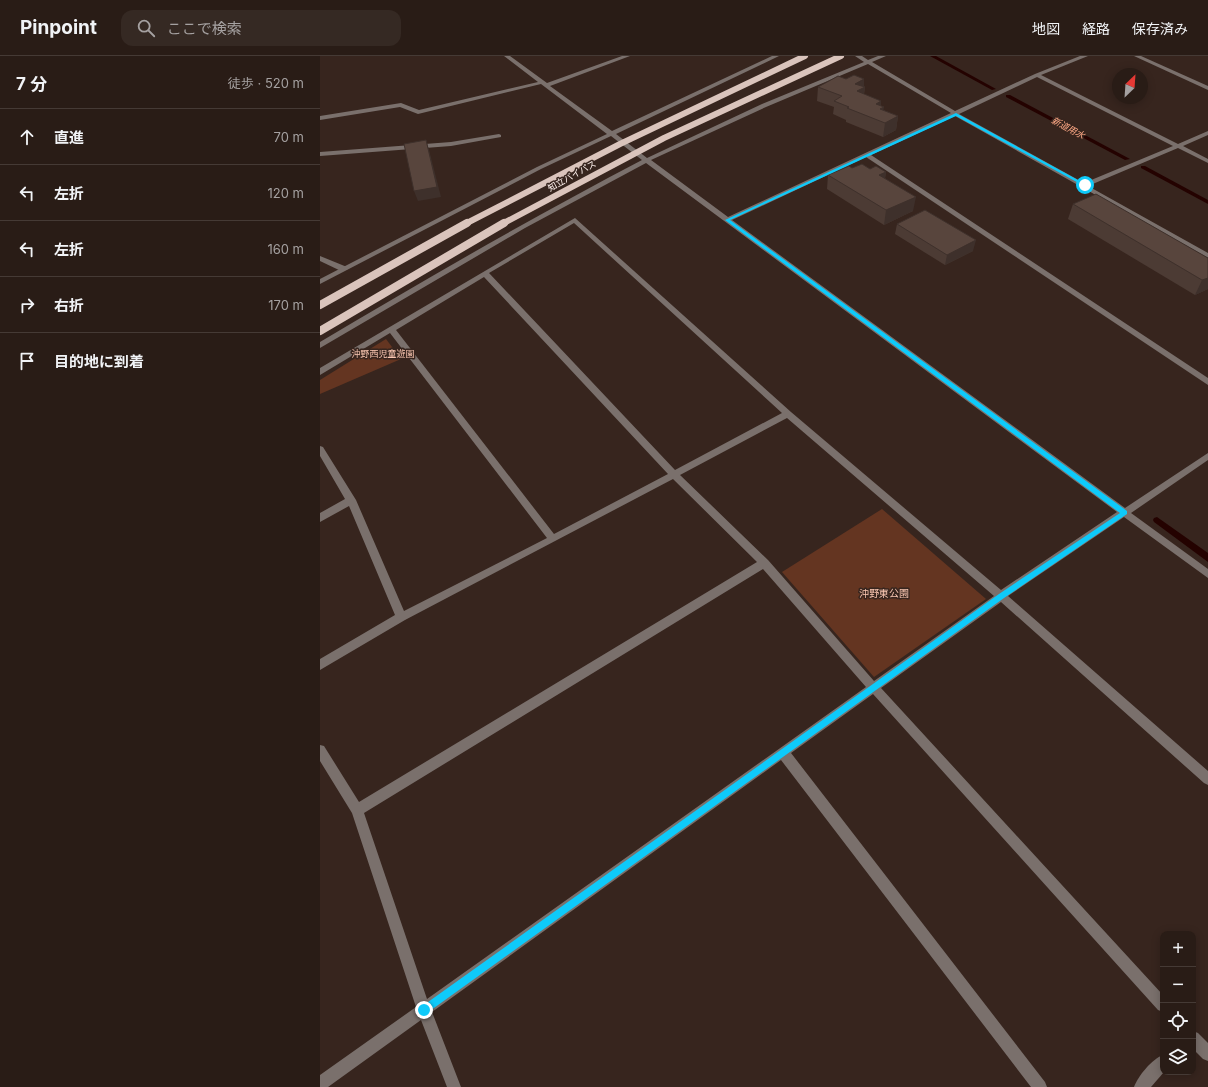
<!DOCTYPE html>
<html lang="ja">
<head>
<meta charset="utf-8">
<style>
  body { margin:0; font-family:Inter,"Noto Sans JP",sans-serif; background:#352923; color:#f1f3f6 }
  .controls { position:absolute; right:12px; bottom:12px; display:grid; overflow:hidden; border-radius:8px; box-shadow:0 2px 10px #0003 }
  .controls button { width:36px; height:36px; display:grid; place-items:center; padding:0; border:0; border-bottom:1px solid #453a35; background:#291c16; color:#f1f3f6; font:20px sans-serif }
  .compass { position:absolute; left:792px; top:12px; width:36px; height:36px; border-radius:50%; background:#291c16; box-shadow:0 2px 10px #0003; rotate:25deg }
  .stop { position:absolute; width:12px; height:12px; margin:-9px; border:3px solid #0ecafa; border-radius:50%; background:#fff }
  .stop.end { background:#0ecafa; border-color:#fff; box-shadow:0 1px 4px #0008 }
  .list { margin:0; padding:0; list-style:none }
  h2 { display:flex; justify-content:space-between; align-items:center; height:52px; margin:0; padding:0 16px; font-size:17px }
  h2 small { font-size:13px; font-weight:400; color:#a5a1a1 }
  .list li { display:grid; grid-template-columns:26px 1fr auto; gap:12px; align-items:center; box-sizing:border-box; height:56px; padding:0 16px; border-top:1px solid #453a35 }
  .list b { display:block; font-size:15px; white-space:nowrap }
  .list em { font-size:13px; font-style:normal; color:#a5a1a1 }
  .icon { flex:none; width:22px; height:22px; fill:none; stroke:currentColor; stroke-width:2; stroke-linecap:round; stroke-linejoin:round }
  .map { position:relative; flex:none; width:888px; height:1031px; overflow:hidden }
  header { display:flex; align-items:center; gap:24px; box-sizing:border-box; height:56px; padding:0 20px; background:#291c16; border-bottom:1px solid #453a35 }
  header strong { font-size:19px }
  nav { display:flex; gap:22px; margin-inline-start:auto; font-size:14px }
  .search { width:280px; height:36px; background:#352923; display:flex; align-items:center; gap:10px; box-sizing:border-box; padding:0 14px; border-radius:12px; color:#a5a1a1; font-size:15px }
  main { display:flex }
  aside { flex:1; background:#291c16 }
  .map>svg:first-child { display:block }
</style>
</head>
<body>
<header>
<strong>Pinpoint</strong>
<div class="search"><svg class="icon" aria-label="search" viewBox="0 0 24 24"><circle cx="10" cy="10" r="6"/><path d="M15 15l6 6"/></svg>ここで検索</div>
<nav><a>地図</a><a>経路</a><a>保存済み</a></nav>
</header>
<main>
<aside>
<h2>7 分<small>徒歩 · 520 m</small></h2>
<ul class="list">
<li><svg class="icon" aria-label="ahead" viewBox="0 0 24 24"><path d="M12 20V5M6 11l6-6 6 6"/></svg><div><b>直進</b></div><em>70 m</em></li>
<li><svg class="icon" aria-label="left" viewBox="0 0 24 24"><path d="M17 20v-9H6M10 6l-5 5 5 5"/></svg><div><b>左折</b></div><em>120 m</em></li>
<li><svg class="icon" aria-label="left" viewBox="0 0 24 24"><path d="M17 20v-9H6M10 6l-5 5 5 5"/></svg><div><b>左折</b></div><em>160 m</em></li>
<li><svg class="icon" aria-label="right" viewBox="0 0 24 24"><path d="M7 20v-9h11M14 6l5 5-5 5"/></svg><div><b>右折</b></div><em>170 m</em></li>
<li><svg class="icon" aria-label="arrive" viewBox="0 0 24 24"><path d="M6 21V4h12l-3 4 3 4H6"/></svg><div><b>目的地に到着</b></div></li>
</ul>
</aside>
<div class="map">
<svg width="888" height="1031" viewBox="0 0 888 1031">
  <rect width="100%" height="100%" fill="#37251e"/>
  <g fill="#643521">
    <polygon points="66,283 81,303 0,338 0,324"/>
    <polygon points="562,453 666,543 554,621 462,516"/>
  </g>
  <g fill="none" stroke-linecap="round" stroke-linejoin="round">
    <g fill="#240200" fill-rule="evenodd">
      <polygon points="610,0 616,0 676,33 672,34"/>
      <polygon points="686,39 690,39 810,103 805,104 686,41"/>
      <polygon points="821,110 825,110 888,144 888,148 821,112"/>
      <polygon points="837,461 888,497 888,506 834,466 833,464 834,462"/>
    </g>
    <polygon fill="#7a706c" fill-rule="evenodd" points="0,200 27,211 28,213 21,215 0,205"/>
    <g fill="#7a706c" fill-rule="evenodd">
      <path d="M 184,0 L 190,0 L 227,27 L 302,0 L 310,0 L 230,30 L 292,75 L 452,0 L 459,0 L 296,78 L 327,102 L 442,48 L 544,6 L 535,0 L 542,0 L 548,4 L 558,0 L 566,0 L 552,6 L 635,55 L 715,18 L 760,0 L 768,0 L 721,19 L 858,88 L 888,75 L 888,79 L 863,90 L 888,103 L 888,107 L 858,92 L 768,130 L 888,197 L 888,202 L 635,60 L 551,99 L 888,322 L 888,329 L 546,101 L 412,164 L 805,452 L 888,397 L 888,404 L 811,457 L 888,513 L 888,522 L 804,461 L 688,540 L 888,715 L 888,729 L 884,727 L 681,546 L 561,632 L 843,939 L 843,956 L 838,954 L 553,638 L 471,697 L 725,1026 L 727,1031 L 711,1031 L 461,704 L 112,956 L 141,1031 L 127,1031 L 101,964 L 8,1031 L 0,1031 L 0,1019 L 96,951 L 32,757 L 0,705 L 0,689 L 4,690 L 39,746 L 437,506 L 353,423 L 85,564 L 0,614 L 0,603 L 75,559 L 29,450 L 0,466 L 0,457 L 25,443 L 0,400 L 0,390 L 3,391 L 36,444 L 84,555 L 227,482 L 70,277 L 0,319 L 0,312 L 255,162 L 471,356 L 681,534 L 797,456 L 326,107 L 205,172 L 0,292 L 0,286 C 106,223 213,161 322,104 L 291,80 L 221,113 L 0,228 L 0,223 L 217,111 L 287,78 L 221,28 L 98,58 L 80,51 L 0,64 L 0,60 L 81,47 L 99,54 L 218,26 ZM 548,8 L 631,57 L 408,161 L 331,104 L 446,51 ZM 717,21 L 853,90 L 764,127 L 639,58 ZM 254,167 L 462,357 L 355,414 L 169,217 ZM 164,221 L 348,418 L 234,478 L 76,274 ZM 467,362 L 674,540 L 554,625 L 448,504 L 360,419 ZM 443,513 L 546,631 L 107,943 L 44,757 Z"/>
      <polygon points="814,0 821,0 888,30 888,34"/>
      <polygon points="179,78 181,79 181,81 131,90 0,100 0,96 131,86"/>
      <polygon points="873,975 878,977 888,987 888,1005 883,1003 873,993"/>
      <path d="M 843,999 L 844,1016 L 831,1031 L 814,1031 C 818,1020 832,1003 843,999 Z"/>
    </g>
    <g stroke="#dac4bc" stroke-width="6">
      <polyline points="145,168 300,88 485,0"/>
      <polyline points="182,168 344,82 521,0"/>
    </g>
    <g stroke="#dac4bc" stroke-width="8">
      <polyline points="0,249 147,167"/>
      <polyline points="0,275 184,167"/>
    </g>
  </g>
  <g fill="#4c3b34">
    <polygon points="526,23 545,31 544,38 561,50 563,54 578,60 576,74 563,81 526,66 526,64 513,58 514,51 497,45 498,31"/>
    <polygon points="532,112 550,113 566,116 565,122 593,155 564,169 507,133 508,119"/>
    <polygon points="753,148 888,202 888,233 875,239 748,163"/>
    <polygon points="577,168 653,195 625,209 575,178"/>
  </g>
  <g fill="#3e302b">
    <polygon points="544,23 544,32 545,31 543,45 536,49 535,28"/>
    <polygon points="561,45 561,52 564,51 562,65 556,48"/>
    <polygon points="578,60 576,74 563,81 565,67"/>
    <polygon points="106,84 109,94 121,141 98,145 94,135"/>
    <polygon points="566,116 564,131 559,119"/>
    <polygon points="596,141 593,155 564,169 566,154"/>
    <polygon points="656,184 653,195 625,209 627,199"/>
    <polygon points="888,222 888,233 875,239 882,224"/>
  </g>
  <g fill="#58453d" stroke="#3e302b">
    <polygon points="534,19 544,23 535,28 545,31 537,35 561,45 556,48 564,51 560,53 578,60 565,67 527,52 529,51 514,45 522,40 498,31 518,20 526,23"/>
    <polygon points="106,84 117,131 94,135 84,88"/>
    <polygon points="542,108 550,113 556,110 566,116 559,119 596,141 566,154 508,119 529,110 532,112"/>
    <polygon points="776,138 888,202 888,222 882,224 753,148"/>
    <polygon points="605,154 656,184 627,199 577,168"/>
  </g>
  <polygon fill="#0ecafa" points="636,57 767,129 764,130 636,60 410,164 807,455 807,458 684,542 107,957 101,957 101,951 679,538 800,457 405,164"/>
  <g text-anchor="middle" stroke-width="3" stroke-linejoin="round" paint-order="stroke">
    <g font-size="9" font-style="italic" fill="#fda885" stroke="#37251e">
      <text transform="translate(748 72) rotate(28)" y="3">新道用水</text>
    </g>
    <g font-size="9" fill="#fef1ed" stroke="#37251e">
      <text transform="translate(252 120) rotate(-29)" y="3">知立バイパス</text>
    </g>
    <g font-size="9" fill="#fcc8b3" stroke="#37251e">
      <text x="63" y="301">沖野西児童遊園</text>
    </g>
    <g font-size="10" fill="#fcc8b3" stroke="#37251e">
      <text x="564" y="541">沖野東公園</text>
    </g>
  </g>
</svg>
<div class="controls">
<button>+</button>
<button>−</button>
<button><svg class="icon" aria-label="locate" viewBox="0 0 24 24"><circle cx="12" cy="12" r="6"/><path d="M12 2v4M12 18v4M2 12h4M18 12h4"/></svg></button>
<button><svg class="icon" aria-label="layers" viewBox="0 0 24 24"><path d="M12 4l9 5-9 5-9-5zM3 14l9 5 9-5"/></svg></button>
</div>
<svg class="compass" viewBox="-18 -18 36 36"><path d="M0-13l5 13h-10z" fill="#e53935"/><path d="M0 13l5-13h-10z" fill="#a5a1a1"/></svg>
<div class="stop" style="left:765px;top:129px"></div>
<div class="stop end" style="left:104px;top:954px"></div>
</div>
</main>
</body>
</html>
